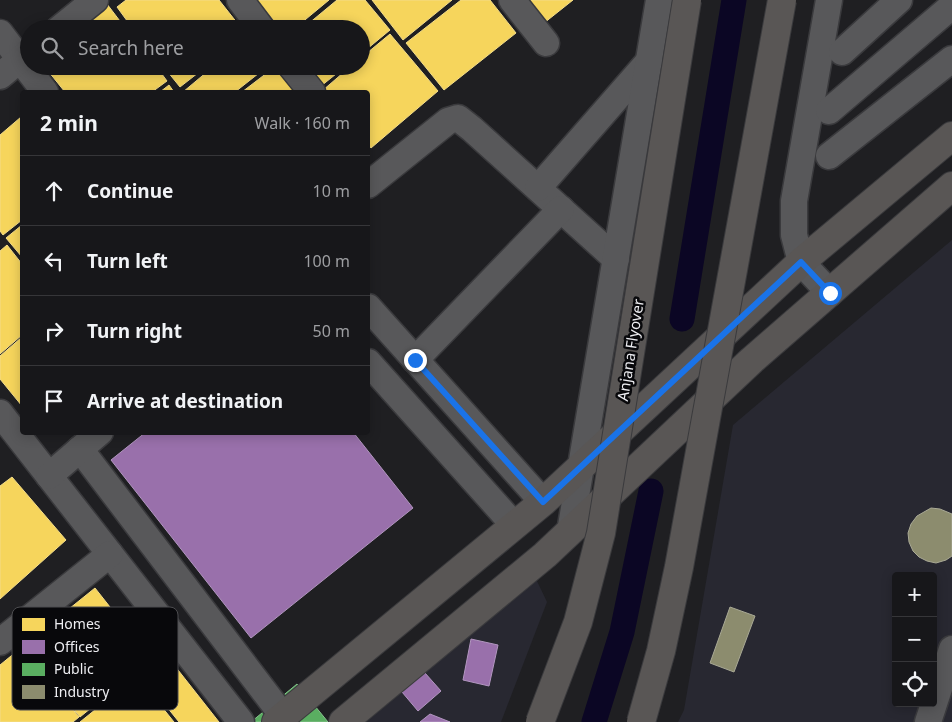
<!DOCTYPE html>
<html lang="en">
<head>
<meta charset="utf-8">
<style>
  body { margin:0; font-family:"Noto Sans",sans-serif; background:#202023; color:#f1f3f6 }
  .controls { position:absolute; right:15px; bottom:15px; display:grid; overflow:hidden; border-radius:5px; box-shadow:0 2px 12px #0003 }
  .controls button { width:45px; height:45px; display:grid; place-items:center; padding:0; border:0; border-bottom:1px solid #363639; background:#17171a; color:#f1f3f6; font:25px sans-serif }
  .stop { position:absolute; width:15px; height:15px; margin:-11px; border:4px solid #1a73e8; border-radius:50%; background:#fff }
  .stop.end { background:#1a73e8; border-color:#fff; box-shadow:0 1px 5px #0008 }
  .list { margin:0; padding:0; list-style:none }
  h2 { display:flex; justify-content:space-between; align-items:center; height:65px; margin:0; padding:0 20px; font-size:21px }
  h2 small { font-size:16px; font-weight:400; color:#9e9fa2 }
  .list li { display:grid; grid-template-columns:32px 1fr auto; gap:15px; align-items:center; box-sizing:border-box; height:70px; padding:0 20px; border-top:1px solid #363639 }
  .list b { display:block; font-size:19px; white-space:nowrap }
  .list em { font-size:16px; font-style:normal; color:#9e9fa2 }
  .icon { flex:none; width:28px; height:28px; fill:none; stroke:currentColor; stroke-width:2; stroke-linecap:round; stroke-linejoin:round }
  .map { position:relative; flex:none; width:952px; height:722px; overflow:hidden }
  .search { position:absolute; background:#17171a; box-shadow:0 2px 12px #0003; left:20px; top:20px; width:350px; height:55px; display:flex; align-items:center; gap:12px; box-sizing:border-box; padding:0 18px; border-radius:28px; color:#9e9fa2; font-size:19px }
  .panel { position:absolute; background:#17171a; box-shadow:0 2px 12px #0003; left:20px; top:90px; width:350px; height:345px; border-radius:5px }
  .map>svg:first-child { display:block }
</style>
</head>
<body>
<div class="map">
<svg width="952" height="722" viewBox="0 0 952 722">
  <rect width="100%" height="100%" fill="#1f1f22"/>
  <g fill="#282831" fill-rule="evenodd">
    <path d="M 952,240 L 952,722 L 678,722 L 684,710 L 733,425 ZM 896,576 L 933,576 L 933,703 L 896,703 Z"/>
    <polygon points="536,579 547,602 501,722 366,722"/>
  </g>
  <g fill="#f6d55c" stroke="#f3dc89">
    <polygon points="126,0 219,0 242,29 133,29 117,7"/>
    <polygon points="257,0 329,0 294,29 280,29"/>
    <polygon points="337,0 365,0 390,30 361,54 361,29 302,29"/>
    <polygon points="372,0 452,0 403,40"/>
    <polygon points="461,0 490,0 516,33 444,90 406,43"/>
    <polygon points="518,0 573,0 539,27"/>
    <polygon points="107,4 126,29 75,29"/>
    <polygon points="390,34 438,91 371,148 368,144 368,92 324,92 322,91 351,66 361,66 361,58"/>
    <polygon points="44,66 156,66 167,81 152,92 65,92"/>
    <polygon points="163,66 207,66 180,87"/>
    <polygon points="214,66 268,66 235,92 183,92"/>
    <polygon points="276,66 278,66 299,92 242,92"/>
    <polygon points="305,66 346,66 321,86"/>
    <polygon points="169,85 174,92 160,92"/>
    <polygon points="21,117 22,220 3,235 0,231 0,135"/>
    <polygon points="22,225 22,257 6,238"/>
    <polygon points="7,245 22,264 22,335 0,354 0,251"/>
    <polygon points="22,337 22,406 0,379 0,356"/>
    <polygon points="12,477 66,540 0,599 0,486"/>
    <polygon points="95,588 151,659 80,717 23,646"/>
    <polygon points="22,647 79,717 73,722 0,722 0,665"/>
    <polygon points="167,656 219,722 179,722 142,676"/>
    <polygon points="137,676 174,722 80,722"/>
  </g>
  <g fill="#9970ab" stroke="#b296c0">
    <polygon points="146,432 353,432 413,508 251,638 111,460"/>
    <polygon points="471,639 498,645 489,686 463,680"/>
    <polygon points="425,673 441,691 418,711 402,692"/>
    <polygon points="430,714 450,722 420,722"/>
  </g>
  <polygon fill="#5aae61" stroke="#86c18c" points="297,684 328,722 251,722"/>
  <g fill="#8c8c6e" stroke="#a9a995">
    <polygon points="931,508 940,509 952,514 952,556 946,560 936,563 927,561 919,557 913,551 909,542 908,533 911,524 917,516"/>
    <polygon points="730,607 755,616 734,672 710,663"/>
  </g>
  <g fill="none" stroke-linecap="round" stroke-linejoin="round">
    <g stroke="#0b0624" stroke-width="25">
      <polyline points="682,319 734,0"/>
      <polyline points="594,722 622,632 651,491"/>
    </g>
    <g stroke="#3a3a3d" stroke-width="29">
      <g id="minor">
        <polyline points="240,0 262,29"/>
        <polyline points="512,0 546,43"/>
        <polyline points="829,0 794,201 794,235 801,262 830,293"/>
        <polyline points="59,29 95,0"/>
        <polyline points="0,33 45,92"/>
        <polyline points="842,52 899,0"/>
        <polyline points="291,66 312,92"/>
        <polyline points="0,76 29,52"/>
        <polyline points="829,111 952,6"/>
        <polyline points="829,156 952,59"/>
        <polyline points="368,185 448,121 458,118 472,129 616,259"/>
        <polyline points="538,188 649,61"/>
        <polyline points="368,307 543,502"/>
        <polyline points="415,360 561,209"/>
        <polyline points="368,362 514,525"/>
        <polyline points="0,413 241,722"/>
        <polyline points="80,449 283,716"/>
        <polyline points="49,476 100,432"/>
        <polyline points="570,532 659,0"/>
        <polyline points="0,642 110,554"/>
        <polyline points="928,722 952,649"/>
      </g>
    </g>
    <g stroke="#3a3a3d" stroke-width="30">
      <g id="major">
        <polyline points="276,722 543,502 801,262 952,136"/>
        <polyline points="343,722 545,555 752,360 952,186"/>
      </g>
    </g>
    <use href="#minor" stroke="#58585a" stroke-width="26"/>
    <use href="#major" stroke="#595655" stroke-width="28"/>
    <g stroke="#3a3a3d" stroke-width="30" stroke-linecap="butt">
      <g id="major-bridge">
        <polyline points="540,722 578,622 601,533 687,0"/>
        <polyline points="641,722 661,651 679,567 782,0"/>
      </g>
    </g>
    <use href="#major-bridge" stroke="#595655" stroke-width="28"/>
  </g>
  <g fill="none" stroke-linecap="round" stroke-linejoin="round">
    <polyline stroke="#1a73e8" stroke-width="6" points="415,360 543,502 801,262 830,293"/>
  </g>
  <g text-anchor="middle" stroke-width="5" stroke-linejoin="round" paint-order="stroke">
    <g font-size="15" fill="#ededf1" stroke="#08080b">
      <text transform="translate(631 350) rotate(-81)" y="5">Anjana Flyover</text>
    </g>
  </g>
  <rect x="12" y="607" width="166" height="103" rx="8" fill="#08080b" stroke="#4d4d50" stroke-width="1"/>
  <rect x="22" y="618" width="23" height="13" fill="#f6d55c"/>
  <rect x="22" y="640" width="23" height="14" fill="#9970ab"/>
  <rect x="22" y="663" width="23" height="13" fill="#5aae61"/>
  <rect x="22" y="685" width="23" height="14" fill="#8c8c6e"/>
  <g font-size="14" fill="#ededf1">
    <text x="54" y="629">Homes</text>
    <text x="54" y="652">Offices</text>
    <text x="54" y="674">Public</text>
    <text x="54" y="697">Industry</text>
  </g>
</svg>
<div class="controls">
<button>+</button>
<button>−</button>
<button><svg class="icon" aria-label="locate" viewBox="0 0 24 24"><circle cx="12" cy="12" r="6"/><path d="M12 2v4M12 18v4M2 12h4M18 12h4"/></svg></button>
</div>
<div class="stop" style="left:830px;top:293px"></div>
<div class="stop end" style="left:415px;top:360px"></div>
<div class="search"><svg class="icon" aria-label="search" viewBox="0 0 24 24"><circle cx="10" cy="10" r="6"/><path d="M15 15l6 6"/></svg>Search here</div>
<section class="panel">
<h2>2 min<small>Walk · 160 m</small></h2>
<ul class="list">
<li><svg class="icon" aria-label="ahead" viewBox="0 0 24 24"><path d="M12 20V5M6 11l6-6 6 6"/></svg><div><b>Continue</b></div><em>10 m</em></li>
<li><svg class="icon" aria-label="left" viewBox="0 0 24 24"><path d="M17 20v-9H6M10 6l-5 5 5 5"/></svg><div><b>Turn left</b></div><em>100 m</em></li>
<li><svg class="icon" aria-label="right" viewBox="0 0 24 24"><path d="M7 20v-9h11M14 6l5 5-5 5"/></svg><div><b>Turn right</b></div><em>50 m</em></li>
<li><svg class="icon" aria-label="arrive" viewBox="0 0 24 24"><path d="M6 21V4h12l-3 4 3 4H6"/></svg><div><b>Arrive at destination</b></div></li>
</ul>
</section>
</div>
</body>
</html>
